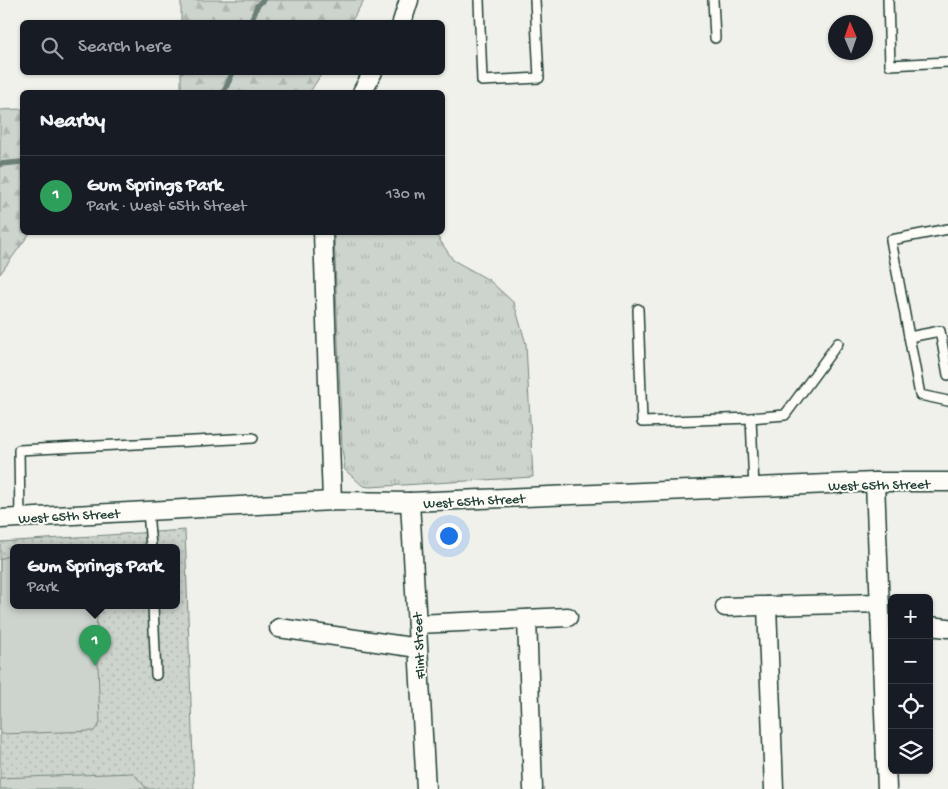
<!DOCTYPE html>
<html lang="en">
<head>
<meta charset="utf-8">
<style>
  body { margin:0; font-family:"Gochi Hand",sans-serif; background:#20242c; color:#f1f3f6 }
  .controls { position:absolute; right:15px; bottom:15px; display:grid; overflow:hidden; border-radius:8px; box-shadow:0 1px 4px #0004 }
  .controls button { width:45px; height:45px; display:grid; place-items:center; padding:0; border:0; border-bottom:1px solid #363941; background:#171b24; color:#f1f3f6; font:25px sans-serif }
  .compass { position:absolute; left:828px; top:15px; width:45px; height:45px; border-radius:50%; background:#171b24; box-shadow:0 1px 4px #0004; rotate:358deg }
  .you { position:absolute; left:448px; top:535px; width:18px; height:18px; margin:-12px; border:4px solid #fff; border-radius:50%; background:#1a73e8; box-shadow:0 0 0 8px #1a73e833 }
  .badge { display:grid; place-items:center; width:32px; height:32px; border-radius:50%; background:#ea580c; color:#fff; font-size:16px; font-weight:700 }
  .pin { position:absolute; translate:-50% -41px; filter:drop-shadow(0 1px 2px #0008) }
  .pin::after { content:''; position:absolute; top:26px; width:18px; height:15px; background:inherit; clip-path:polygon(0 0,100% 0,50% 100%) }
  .popup { position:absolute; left:10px; top:544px; width:170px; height:65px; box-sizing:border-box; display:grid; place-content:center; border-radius:8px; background:#171b24; filter:drop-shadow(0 1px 4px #0005); font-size:16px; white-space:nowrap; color:#9ea1a6 }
  .popup b { font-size:19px; color:#f1f3f6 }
  .popup::after { content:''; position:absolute; left:50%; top:100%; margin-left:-10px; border:10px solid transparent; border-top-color:#171b24 }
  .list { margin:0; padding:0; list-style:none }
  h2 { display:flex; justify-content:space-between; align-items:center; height:65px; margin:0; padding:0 20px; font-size:21px }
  h2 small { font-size:16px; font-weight:400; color:#9ea1a6 }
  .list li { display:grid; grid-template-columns:32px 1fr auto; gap:15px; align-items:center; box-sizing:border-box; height:80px; padding:0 20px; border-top:1px solid #363941 }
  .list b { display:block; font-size:19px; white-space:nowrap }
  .list p { margin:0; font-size:16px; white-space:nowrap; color:#9ea1a6 }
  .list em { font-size:16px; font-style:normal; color:#9ea1a6 }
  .icon { flex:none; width:28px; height:28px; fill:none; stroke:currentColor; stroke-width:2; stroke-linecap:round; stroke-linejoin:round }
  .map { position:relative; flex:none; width:948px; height:789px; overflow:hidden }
  .search { position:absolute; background:#171b24; box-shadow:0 1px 4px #0004; left:20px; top:20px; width:425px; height:55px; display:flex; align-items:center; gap:12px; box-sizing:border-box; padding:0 18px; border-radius:8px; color:#9ea1a6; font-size:19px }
  .panel { position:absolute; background:#171b24; box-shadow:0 1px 4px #0004; left:20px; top:90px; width:425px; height:145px; border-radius:8px }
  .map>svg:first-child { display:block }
</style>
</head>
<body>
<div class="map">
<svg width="948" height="789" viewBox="0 0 948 789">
  <defs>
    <pattern id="grass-tufts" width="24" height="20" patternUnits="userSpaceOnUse" patternTransform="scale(1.25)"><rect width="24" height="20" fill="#cdd3cd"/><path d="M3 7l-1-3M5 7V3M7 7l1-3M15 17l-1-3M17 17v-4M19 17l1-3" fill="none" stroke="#b0b6b1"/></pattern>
    <pattern id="forest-firs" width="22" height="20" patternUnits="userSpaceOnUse" patternTransform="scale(1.25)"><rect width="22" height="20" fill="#cdd3cd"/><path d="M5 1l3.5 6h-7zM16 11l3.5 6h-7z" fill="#b0b6b1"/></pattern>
    <pattern id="park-dots" width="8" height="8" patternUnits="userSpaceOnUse" patternTransform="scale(1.25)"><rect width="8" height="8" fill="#cdd3cd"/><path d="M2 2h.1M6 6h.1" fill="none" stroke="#b0b6b1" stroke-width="1.8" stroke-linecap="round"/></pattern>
  </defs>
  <rect width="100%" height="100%" fill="#f0f1eb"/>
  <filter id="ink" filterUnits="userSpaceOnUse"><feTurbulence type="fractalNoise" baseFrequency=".02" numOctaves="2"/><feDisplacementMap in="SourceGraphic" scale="10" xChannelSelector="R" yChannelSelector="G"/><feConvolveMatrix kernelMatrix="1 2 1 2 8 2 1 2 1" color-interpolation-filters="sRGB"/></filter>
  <g filter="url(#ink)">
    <polygon fill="url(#grass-tufts)" stroke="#768880" points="334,233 435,233 453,260 489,280 514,303 526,344 533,477 370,487 363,486 345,470 342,448"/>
    <g fill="url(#forest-firs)" stroke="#768880">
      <polygon points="181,0 364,0 351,22 181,22"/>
      <polygon points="181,73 181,72 322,73 310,92 181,92"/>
      <polygon points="22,109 22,232 30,233 0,274 0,110"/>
    </g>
    <path fill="url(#park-dots)" stroke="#768880" fill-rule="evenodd" d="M 185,530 L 194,789 L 0,789 L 0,542 ZM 14,547 L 176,547 L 176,605 L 14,605 Z"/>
    <g fill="#cdd3cd" stroke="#768880">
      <polygon points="14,554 14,605 96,605 100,723 94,731 0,734 0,559"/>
      <polygon points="133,773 147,789 0,789 0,778"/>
    </g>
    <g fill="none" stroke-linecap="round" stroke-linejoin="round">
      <g stroke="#6c8077" stroke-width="5.5">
        <polyline points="251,22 257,6 263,0"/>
        <polyline points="224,92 233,72"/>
        <polyline points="0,164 22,162"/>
      </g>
      <g stroke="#1f3d34" stroke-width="12">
        <g id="lane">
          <polyline points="479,0 482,81 539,78 535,0"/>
          <polyline points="713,0 715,38"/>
          <polyline points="888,0 890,65 948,62"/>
          <polyline points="948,229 891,240 920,395 948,401"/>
          <polyline points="638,309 642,422 751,418"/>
          <polyline points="909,337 940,331 948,375"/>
          <polyline points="754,488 751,418 785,415 838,343"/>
          <polyline points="148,511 151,547"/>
          <polyline points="20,518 19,450 253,438"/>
          <polyline points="153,605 156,675"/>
        </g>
      </g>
      <g stroke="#1f3d34" stroke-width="21">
        <g id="street">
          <polyline points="402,22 409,0"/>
          <polyline points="362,92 373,72"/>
          <polyline points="323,232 332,501"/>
          <polyline points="875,482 887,789"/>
          <polyline points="410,502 426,789"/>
          <polyline points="0,519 332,501 410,502 875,482 948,482"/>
          <polyline points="767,606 774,789"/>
          <polyline points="725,607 880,603"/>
          <polyline points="527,619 533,789"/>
          <polyline points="417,624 568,617"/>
          <polyline points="929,626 948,628"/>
          <polyline points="279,628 418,648"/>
        </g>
      </g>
      <use href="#lane" stroke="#fdfcf7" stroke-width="9"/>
      <use href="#street" stroke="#fdfcf7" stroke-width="18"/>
    </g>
  </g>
  <g text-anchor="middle" stroke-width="4" stroke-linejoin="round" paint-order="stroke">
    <g font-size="14" fill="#1f3d34" stroke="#fdfcf7">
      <text transform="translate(879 484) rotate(-1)" y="5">West 65th Street</text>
      <text transform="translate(474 500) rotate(-3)" y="5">West 65th Street</text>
      <text transform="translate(69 515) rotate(-3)" y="5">West 65th Street</text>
      <text transform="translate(418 646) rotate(-93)" y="5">Flint Street</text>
    </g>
  </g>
</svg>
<div class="controls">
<button>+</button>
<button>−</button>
<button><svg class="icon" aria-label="locate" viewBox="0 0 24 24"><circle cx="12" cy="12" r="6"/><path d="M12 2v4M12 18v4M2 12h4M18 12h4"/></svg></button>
<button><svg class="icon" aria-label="layers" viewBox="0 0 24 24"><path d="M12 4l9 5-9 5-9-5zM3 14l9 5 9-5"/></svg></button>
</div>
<svg class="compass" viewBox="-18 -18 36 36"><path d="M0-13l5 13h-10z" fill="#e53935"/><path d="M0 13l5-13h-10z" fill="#9ea1a6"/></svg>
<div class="you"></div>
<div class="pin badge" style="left:95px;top:666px;background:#2e9e5b">1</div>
<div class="popup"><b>Gum Springs Park</b>Park</div>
<div class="search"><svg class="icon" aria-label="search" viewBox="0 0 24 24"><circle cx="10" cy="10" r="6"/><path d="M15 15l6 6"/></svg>Search here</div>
<section class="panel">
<h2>Nearby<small></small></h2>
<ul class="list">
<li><span class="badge" style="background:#2e9e5b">1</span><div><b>Gum Springs Park</b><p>Park · West 65th Street</p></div><em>130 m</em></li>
</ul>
</section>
</div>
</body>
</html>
